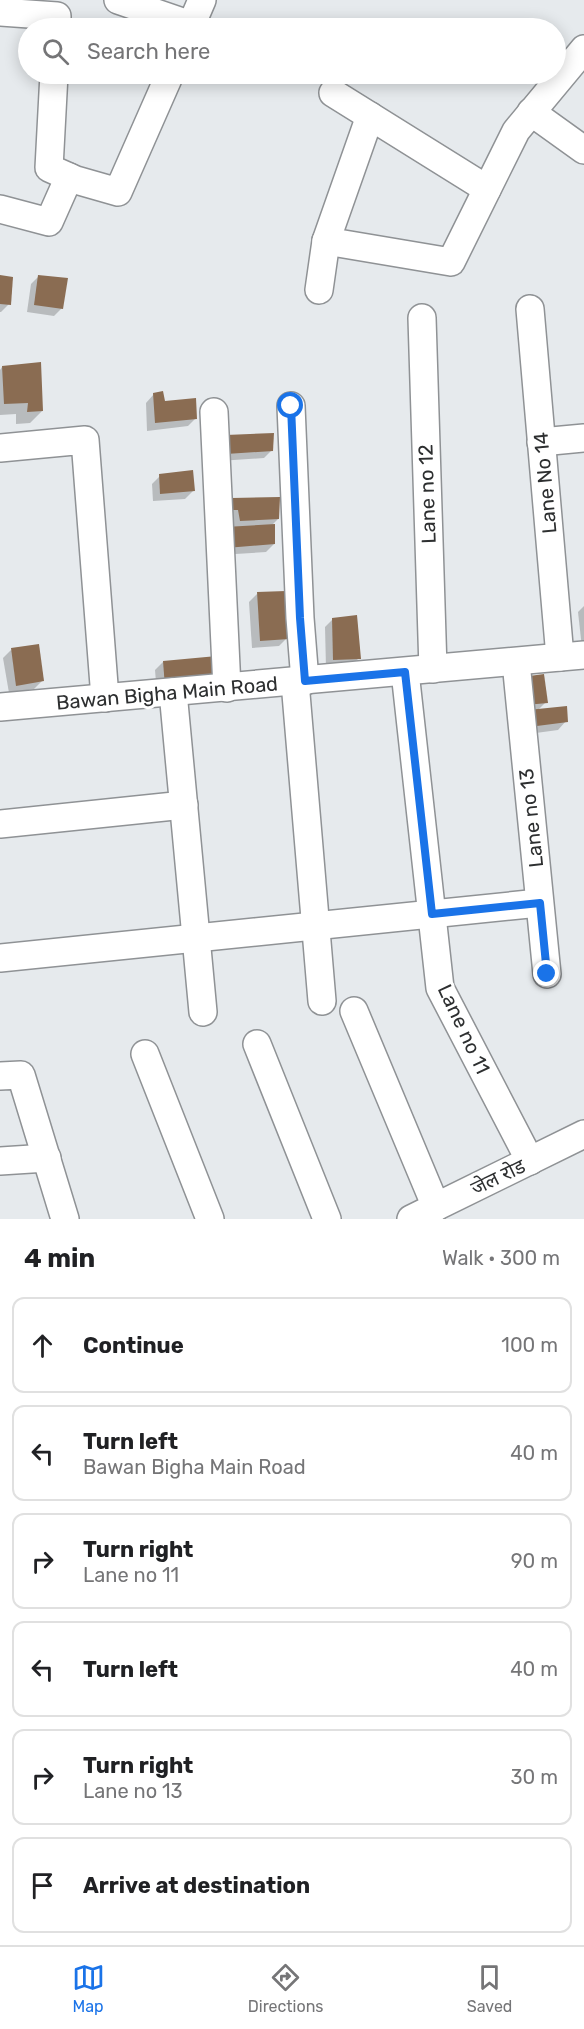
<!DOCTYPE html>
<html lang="en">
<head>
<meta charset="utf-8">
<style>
  body { margin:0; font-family:Rubik,"Noto Sans Devanagari",sans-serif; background:#f2f2f2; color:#202124 }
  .stop { position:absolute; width:18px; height:18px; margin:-14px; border:4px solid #1a73e8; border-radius:50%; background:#fff }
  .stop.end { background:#1a73e8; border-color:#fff; box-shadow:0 2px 6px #0008 }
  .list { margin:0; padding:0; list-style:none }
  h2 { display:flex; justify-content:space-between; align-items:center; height:78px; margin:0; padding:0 24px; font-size:26px }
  h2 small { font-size:20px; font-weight:400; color:#757577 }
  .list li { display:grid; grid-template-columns:39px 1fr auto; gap:18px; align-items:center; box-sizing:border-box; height:96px; margin:0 12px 12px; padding:0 12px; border:2px solid #e0e0e0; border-radius:12px }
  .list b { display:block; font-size:22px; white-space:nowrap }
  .list p { margin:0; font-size:20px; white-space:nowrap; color:#757577 }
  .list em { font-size:20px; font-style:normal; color:#757577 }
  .icon { flex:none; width:33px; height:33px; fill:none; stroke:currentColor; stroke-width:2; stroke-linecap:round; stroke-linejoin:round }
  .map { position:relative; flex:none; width:584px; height:1219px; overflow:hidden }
  .search { position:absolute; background:#fff; box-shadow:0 3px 15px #0003; left:18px; right:18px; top:18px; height:66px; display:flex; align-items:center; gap:15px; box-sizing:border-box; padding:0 21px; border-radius:33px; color:#757577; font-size:22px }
  .sheet { height:726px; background:#fff }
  nav { display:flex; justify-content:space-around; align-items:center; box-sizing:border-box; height:84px; border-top:2px solid #e0e0e0; background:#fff; font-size:16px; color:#757577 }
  nav a { display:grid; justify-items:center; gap:3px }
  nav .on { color:#1a73e8 }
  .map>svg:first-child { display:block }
</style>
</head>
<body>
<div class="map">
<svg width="584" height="1219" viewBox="0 0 584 1219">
  <rect width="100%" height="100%" fill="#e6eaed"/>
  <g fill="#0003">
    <polygon points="39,276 62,308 54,316 27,312 31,284"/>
    <polygon points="0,277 9,304 1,312 0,312"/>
    <polygon points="2,367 42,411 30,423 16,424 16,414 0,415 0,370"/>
    <polygon points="154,394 164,403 196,418 188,426 147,431 146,403"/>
    <polygon points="218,444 272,450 264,458 219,461"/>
    <polygon points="160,476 193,491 185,499 153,501 152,484"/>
    <polygon points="232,500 278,519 271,526 274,544 266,552 219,555 224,508"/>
    <polygon points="257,594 287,638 279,646 252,648 249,602"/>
    <polygon points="584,606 584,657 583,657 578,612"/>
    <polygon points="333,619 359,658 351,666 326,668 325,627"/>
    <polygon points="11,650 42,681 34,689 9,693 3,658"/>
    <polygon points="163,662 208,690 157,694 155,670"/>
    <polygon points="543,676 546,702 538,710 566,721 558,730 521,735"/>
  </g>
  <g fill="#8a6c52">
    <polygon points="0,275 13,277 11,305 0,304"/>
    <polygon points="38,275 68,278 63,309 34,305"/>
    <polygon points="41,362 43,411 27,412 28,403 4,404 2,366"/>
    <polygon points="163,391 165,401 196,398 197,419 155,423 153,393"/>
    <polygon points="274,433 273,451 226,454 226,435"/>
    <polygon points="193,470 195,491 160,494 159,474"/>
    <polygon points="280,497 279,519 240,521 238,510 232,510 232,498"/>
    <polygon points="275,524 275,544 226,548 225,527"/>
    <polygon points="286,591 289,639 260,641 257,592"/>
    <polygon points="357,615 361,659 333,660 332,618"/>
    <polygon points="39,644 44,681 16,686 11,648"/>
    <polygon points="217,656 218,682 165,687 163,661"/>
    <polygon points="544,674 548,703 525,705 522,677"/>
    <polygon points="567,706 568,722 529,727 528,710"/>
  </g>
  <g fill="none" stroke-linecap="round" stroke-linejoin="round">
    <g stroke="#8f9295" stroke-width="30">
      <g id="minor">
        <polyline points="118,0 191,25"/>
        <polyline points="0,12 57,16 57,28"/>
        <polyline points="190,28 202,0"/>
        <polyline points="54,74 49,168 76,180 118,192 170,74"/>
        <polyline points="333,93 487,189"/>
        <polyline points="531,112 584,150"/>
        <polyline points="0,209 49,222 69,177"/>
        <polyline points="326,241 451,262 516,131 584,49"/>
        <polyline points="319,290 326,241 370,116"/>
        <polyline points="530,309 560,657"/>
        <polyline points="422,318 433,669"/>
        <polyline points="291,406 300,618 305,681"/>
        <polyline points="214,412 227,688"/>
        <polyline points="541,442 584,438"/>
        <polyline points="0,448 85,440 105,698"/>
        <polyline points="516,662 547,974"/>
        <polyline points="405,672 440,988 530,1161"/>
        <polyline points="295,682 322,1001"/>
        <polyline points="173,692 203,1012"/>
        <polyline points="0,707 584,655"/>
        <polyline points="0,824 184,805"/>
        <polyline points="0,958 539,903"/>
        <polyline points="354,1011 436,1207"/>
        <polyline points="257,1044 327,1219"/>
        <polyline points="145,1054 210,1219"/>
        <polyline points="0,1076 21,1075 65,1219"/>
        <polyline points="0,1161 47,1158"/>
        <polyline points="411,1219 584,1134"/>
      </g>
    </g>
    <use href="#minor" stroke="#fff" stroke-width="27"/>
  </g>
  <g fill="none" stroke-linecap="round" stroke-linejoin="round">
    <polyline stroke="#1a73e8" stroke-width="8" points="291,406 300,618 305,681 405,672 432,914 540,903 547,974"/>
  </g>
  <g text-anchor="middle" stroke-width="6" stroke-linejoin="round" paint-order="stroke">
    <g font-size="20" fill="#2d2f30" stroke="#fff">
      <text transform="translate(545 483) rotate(-95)" y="7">Lane No 14</text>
      <text transform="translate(427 494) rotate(-92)" y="7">Lane no 12</text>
      <text transform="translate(167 693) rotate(-5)" y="7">Bawan Bigha Main Road</text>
      <text transform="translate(531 818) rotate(-96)" y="7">Lane no 13</text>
      <text transform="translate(464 1029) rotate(65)" y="7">Lane no 11</text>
      <text transform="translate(498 1177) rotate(-26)" y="7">जेल रोड</text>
    </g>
  </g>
</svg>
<div class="stop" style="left:291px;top:406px"></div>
<div class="stop end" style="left:547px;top:974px"></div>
<div class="search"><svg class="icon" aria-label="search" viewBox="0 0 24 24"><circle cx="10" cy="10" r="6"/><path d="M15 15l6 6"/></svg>Search here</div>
</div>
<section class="sheet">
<h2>4 min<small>Walk · 300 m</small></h2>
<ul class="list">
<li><svg class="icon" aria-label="ahead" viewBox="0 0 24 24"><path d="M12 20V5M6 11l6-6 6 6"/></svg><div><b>Continue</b></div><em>100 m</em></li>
<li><svg class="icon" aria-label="left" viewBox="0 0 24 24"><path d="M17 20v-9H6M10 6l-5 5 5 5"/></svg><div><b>Turn left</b><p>Bawan Bigha Main Road</p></div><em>40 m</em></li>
<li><svg class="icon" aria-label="right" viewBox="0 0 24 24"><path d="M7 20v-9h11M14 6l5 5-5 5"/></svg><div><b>Turn right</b><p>Lane no 11</p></div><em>90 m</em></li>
<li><svg class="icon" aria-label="left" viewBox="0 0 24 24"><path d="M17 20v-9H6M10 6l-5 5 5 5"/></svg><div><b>Turn left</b></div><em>40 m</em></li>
<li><svg class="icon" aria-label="right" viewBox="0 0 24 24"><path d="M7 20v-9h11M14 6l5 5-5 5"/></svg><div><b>Turn right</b><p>Lane no 13</p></div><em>30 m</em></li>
<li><svg class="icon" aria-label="arrive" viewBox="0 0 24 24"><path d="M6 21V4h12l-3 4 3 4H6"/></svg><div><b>Arrive at destination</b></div></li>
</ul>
</section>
<nav>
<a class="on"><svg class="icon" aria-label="map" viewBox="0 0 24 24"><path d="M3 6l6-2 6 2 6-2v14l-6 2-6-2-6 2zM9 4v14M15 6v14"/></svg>Map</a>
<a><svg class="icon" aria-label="directions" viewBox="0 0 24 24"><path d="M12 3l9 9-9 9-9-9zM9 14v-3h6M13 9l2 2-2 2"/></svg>Directions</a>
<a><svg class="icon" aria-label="saved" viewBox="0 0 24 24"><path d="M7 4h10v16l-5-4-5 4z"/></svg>Saved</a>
</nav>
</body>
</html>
